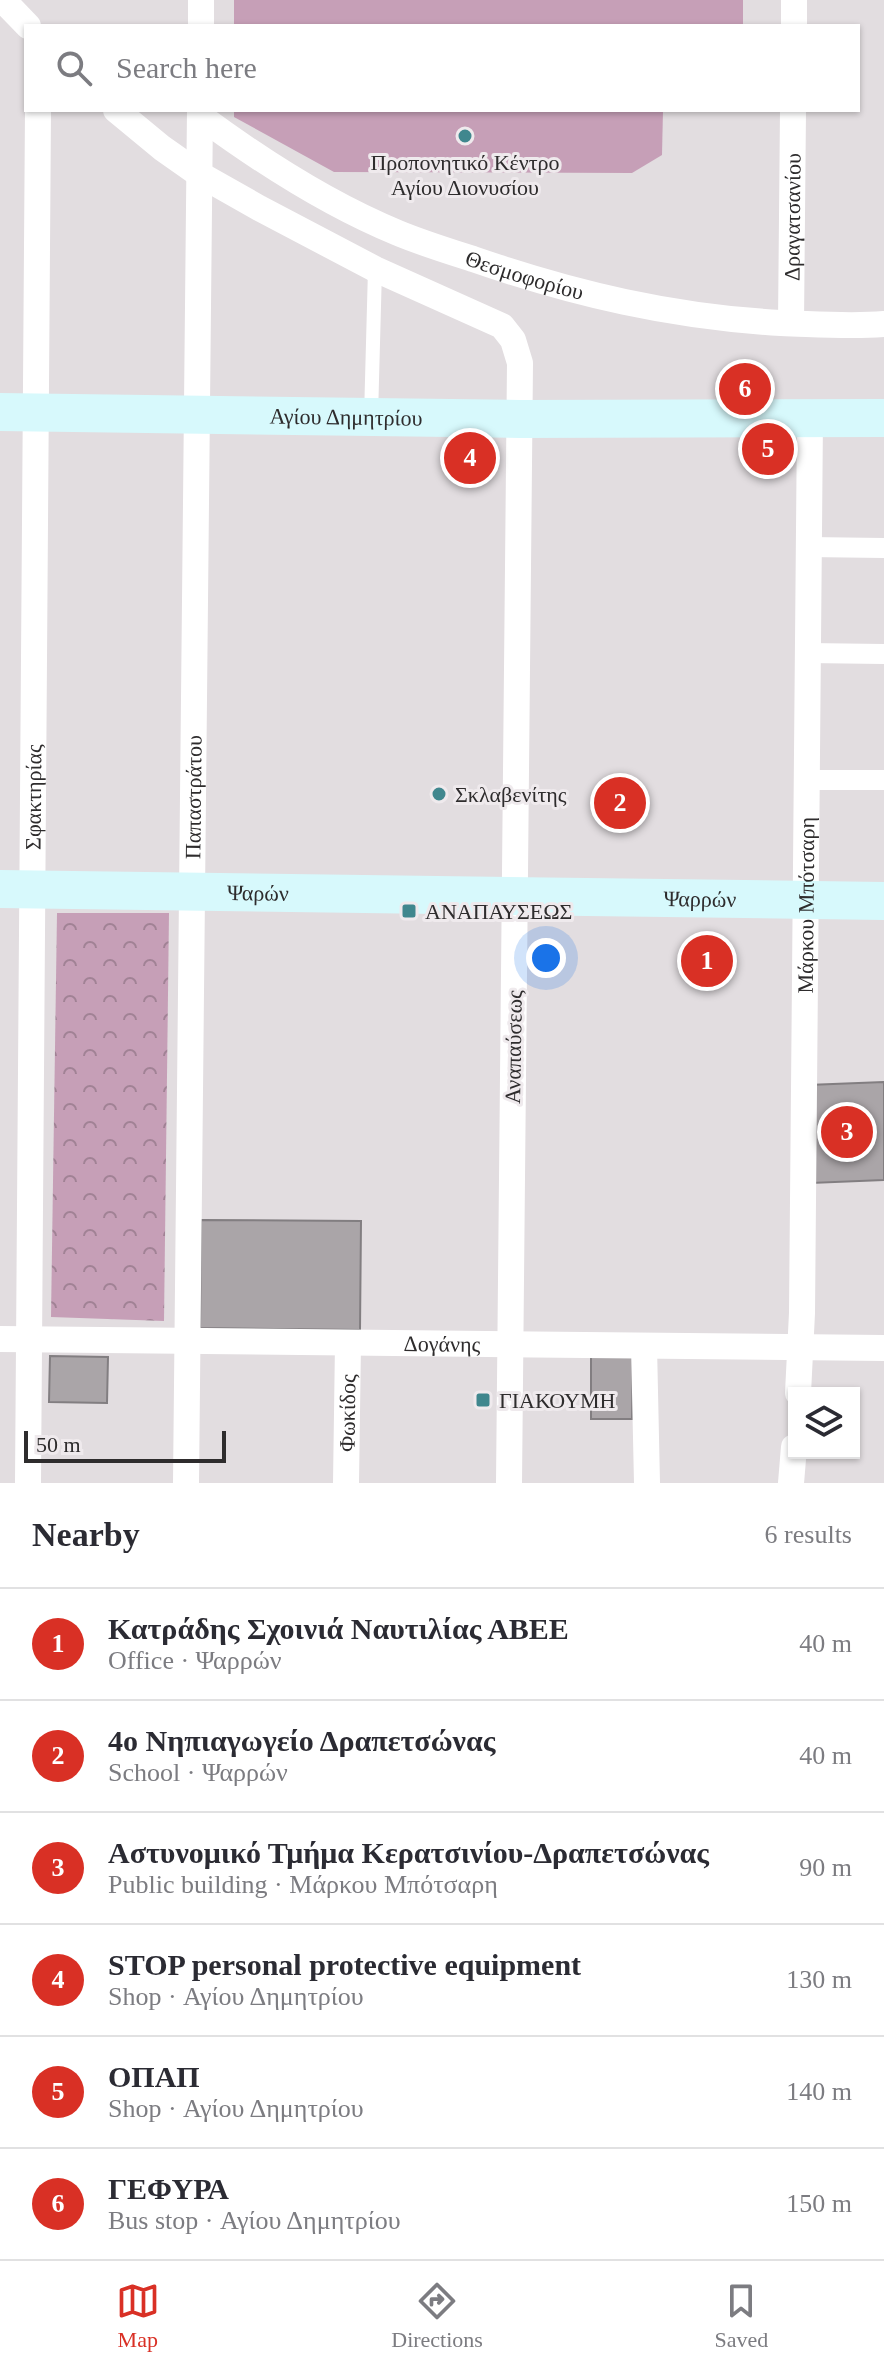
<!DOCTYPE html>
<html lang="en">
<head>
<meta charset="utf-8">
<style>
  body { margin:0; font-family:Georgia,serif; background:#f7f7f7; color:#2b2b33 }
  .controls { position:absolute; right:24px; bottom:24px; display:grid; overflow:hidden; border-radius:0px; box-shadow:0 2px 6px #0004 }
  .controls button { width:72px; height:72px; display:grid; place-items:center; padding:0; border:0; border-bottom:2px solid #e1e1e2; background:#fff; color:#2b2b33; font:40px sans-serif }
  .scale { position:absolute; left:24px; bottom:20px; width:202px; box-sizing:border-box; padding-left:8px; border:4px solid #2e2c2d; border-top:0; font-size:22px; line-height:28px; white-space:nowrap; color:#2e2c2d; -webkit-text-stroke:6px #efeaed; paint-order:stroke }
  .you { position:absolute; left:546px; top:958px; width:28px; height:28px; margin:-20px; border:6px solid #fff; border-radius:50%; background:#1a73e8; box-shadow:0 0 0 12px #1a73e833 }
  .badge { display:grid; place-items:center; width:52px; height:52px; border-radius:50%; background:#d93025; color:#fff; font-size:26px; font-weight:700 }
  .pin { position:absolute; translate:-50% -50%; border:4px solid #fff; box-shadow:0 2px 8px #0006 }
  .list { margin:0; padding:0; list-style:none }
  h2 { display:flex; justify-content:space-between; align-items:center; height:104px; margin:0; padding:0 32px; font-size:34px }
  h2 small { font-size:26px; font-weight:400; color:#7c7c81 }
  .list li { display:grid; grid-template-columns:52px 1fr auto; gap:24px; align-items:center; box-sizing:border-box; height:112px; padding:0 32px; border-top:2px solid #e1e1e2 }
  .list b { display:block; font-size:30px; white-space:nowrap }
  .list p { margin:0; font-size:26px; white-space:nowrap; color:#7c7c81 }
  .list em { font-size:26px; font-style:normal; color:#7c7c81 }
  .icon { flex:none; width:44px; height:44px; fill:none; stroke:currentColor; stroke-width:2; stroke-linecap:round; stroke-linejoin:round }
  .map { position:relative; flex:none; width:884px; height:1483px; overflow:hidden }
  .search { position:absolute; background:#fff; box-shadow:0 2px 6px #0004; left:24px; right:24px; top:24px; height:88px; display:flex; align-items:center; gap:20px; box-sizing:border-box; padding:0 28px; border-radius:0px; color:#7c7c81; font-size:30px }
  .sheet { height:776px; background:#fff }
  nav { display:flex; justify-content:space-around; align-items:center; box-sizing:border-box; height:112px; border-top:2px solid #e1e1e2; background:#fff; font-size:22px; color:#7c7c81 }
  nav a { display:grid; justify-items:center; gap:4px }
  nav .on { color:#d93025 }
  .map>svg:first-child { display:block }
</style>
</head>
<body>
<div class="map">
<svg width="884" height="1483" viewBox="0 0 884 1483">
  <defs>
    <pattern id="forest-crowns" width="20" height="18" patternUnits="userSpaceOnUse" patternTransform="scale(2)"><rect width="20" height="18" fill="#c69fb7"/><path d="M2 6a3 3 0 1 1 6 0M12 15a3 3 0 1 1 6 0" fill="none" stroke="#a18295"/></pattern>
  </defs>
  <rect width="100%" height="100%" fill="#e2dde0"/>
  <g fill="#c69fb7">
    <rect x="234" y="0" width="509" height="26"/>
    <polygon points="234,110 663,110 662,155 632,173 334,172 234,117"/>
  </g>
  <polygon fill="url(#forest-crowns)" points="57,913 169,913 164,1321 51,1317"/>
  <g fill="#aaa5a8" stroke="#827e81" stroke-width="2">
    <polygon points="884,1082 884,1180 811,1183 808,1085"/>
    <polygon points="201,1220 361,1221 360,1330 200,1328"/>
    <polygon points="591,1355 633,1355 632,1419 591,1419"/>
    <polygon points="50,1356 108,1357 107,1403 49,1402"/>
  </g>
  <g fill="none" stroke-linecap="round" stroke-linejoin="round">
    <polyline stroke="#fff" stroke-width="14" points="371,417 375,269"/>
    <g stroke="#fff" stroke-width="20">
      <polyline points="808,547 884,548"/>
      <polyline points="807,653 884,654"/>
      <polyline points="807,780 884,780"/>
    </g>
    <g stroke="#fff" stroke-width="26">
      <polyline points="3,0 28,26"/>
      <polyline points="201,26 201,0"/>
      <polyline points="794,26 794,0"/>
      <polyline points="116,110 162,148 199,174 259,208 375,269 502,326 513,340 520,363 509,1483"/>
      <path id="s1" d="M 200,116 C 261,161 327,204 398,233 C 422,243 448,251 473,259 C 574,294 673,317 781,323 C 815,324 849,327 884,324"/>
      <path id="s2" d="M 791,323 L 793,110"/>
      <path id="s3" d="M 0,1339 L 884,1348"/>
      <polyline points="644,1346 647,1483"/>
      <path id="s4" d="M 798,1393 L 802,1313 L 810,418"/>
      <path id="s5" d="M 28,1483 L 38,110"/>
      <path id="s6" d="M 186,1483 L 200,110"/>
      <path id="s7" d="M 346,1483 L 348,1343"/>
      <polyline points="791,1483 794,1447"/>
    </g>
    <g stroke="#d7f9fc" stroke-width="38">
      <path id="s8" d="M 0,412 L 520,419 L 884,418"/>
      <path id="s9" d="M 0,889 L 884,901"/>
    </g>
  </g>
  <g fill="#40878e" stroke="#efeaed" stroke-width="3">
    <circle cx="465" cy="136" r="8"/>
    <circle cx="439" cy="794" r="8"/>
    <rect x="401" y="903" width="16" height="16" rx="4"/>
    <rect x="475" y="1392" width="16" height="16" rx="4"/>
  </g>
  <g text-anchor="middle" stroke-width="6" stroke-linejoin="round" paint-order="stroke">
    <g font-size="22" fill="#2e2c2d" stroke="#efeaed" text-anchor="start">
      <text x="465" y="170" text-anchor="middle">Προπονητικό Κέντρο<tspan x="465" dy="25">Αγίου Διονυσίου</tspan></text>
      <text x="455" y="802">Σκλαβενίτης</text>
      <text x="425" y="919">ΑΝΑΠΑΥΣΕΩΣ</text>
      <text x="499" y="1408">ΓΙΑΚΟΥΜΗ</text>
    </g>
    <g font-size="22" fill="#2e2c2d" stroke="#efeaed">
      <text dy="8" stroke="none"><textPath href="#s2" startOffset="106">Δραγατσανίου</textPath></text>
      <text dy="8" stroke="none"><textPath href="#s1" startOffset="364">Θεσμοφορίου</textPath></text>
      <text dy="8" stroke="none"><textPath href="#s8" startOffset="346">Αγίου Δημητρίου</textPath></text>
      <text dy="8" stroke="none"><textPath href="#s6" startOffset="686">Παπαστράτου</textPath></text>
      <text dy="8" stroke="none"><textPath href="#s5" startOffset="686">Σφακτηρίας</textPath></text>
      <text dy="8" stroke="none"><textPath href="#s9" startOffset="258">Ψαρών</textPath></text>
      <text dy="8" stroke="none"><textPath href="#s9" startOffset="700">Ψαρρών</textPath></text>
      <text dy="8" stroke="none"><textPath href="#s4" startOffset="488">Μάρκου Μπότσαρη</textPath></text>
      <text transform="translate(513 1047) rotate(-89)" y="8">Αναπαύσεως</text>
      <text dy="8" stroke="none"><textPath href="#s3" startOffset="442">Δογάνης</textPath></text>
      <text dy="8" stroke="none"><textPath href="#s7" startOffset="70">Φωκίδος</textPath></text>
    </g>
  </g>
</svg>
<div class="controls">
<button><svg class="icon" aria-label="layers" viewBox="0 0 24 24"><path d="M12 4l9 5-9 5-9-5zM3 14l9 5 9-5"/></svg></button>
</div>
<div class="scale">50 m</div>
<div class="you"></div>
<div class="pin badge" style="left:707px;top:961px">1</div>
<div class="pin badge" style="left:620px;top:803px">2</div>
<div class="pin badge" style="left:847px;top:1132px">3</div>
<div class="pin badge" style="left:470px;top:458px">4</div>
<div class="pin badge" style="left:768px;top:449px">5</div>
<div class="pin badge" style="left:745px;top:389px">6</div>
<div class="search"><svg class="icon" aria-label="search" viewBox="0 0 24 24"><circle cx="10" cy="10" r="6"/><path d="M15 15l6 6"/></svg>Search here</div>
</div>
<section class="sheet">
<h2>Nearby<small>6 results</small></h2>
<ul class="list">
<li><span class="badge">1</span><div><b>Κατράδης Σχοινιά Ναυτιλίας ΑΒΕΕ</b><p>Office · Ψαρρών</p></div><em>40 m</em></li>
<li><span class="badge">2</span><div><b>4ο Νηπιαγωγείο Δραπετσώνας</b><p>School · Ψαρρών</p></div><em>40 m</em></li>
<li><span class="badge">3</span><div><b>Αστυνομικό Τμήμα Κερατσινίου-Δραπετσώνας</b><p>Public building · Μάρκου Μπότσαρη</p></div><em>90 m</em></li>
<li><span class="badge">4</span><div><b>STOP personal protective equipment</b><p>Shop · Αγίου Δημητρίου</p></div><em>130 m</em></li>
<li><span class="badge">5</span><div><b>ΟΠΑΠ</b><p>Shop · Αγίου Δημητρίου</p></div><em>140 m</em></li>
<li><span class="badge">6</span><div><b>ΓΕΦΥΡΑ</b><p>Bus stop · Αγίου Δημητρίου</p></div><em>150 m</em></li>
</ul>
</section>
<nav>
<a class="on"><svg class="icon" aria-label="map" viewBox="0 0 24 24"><path d="M3 6l6-2 6 2 6-2v14l-6 2-6-2-6 2zM9 4v14M15 6v14"/></svg>Map</a>
<a><svg class="icon" aria-label="directions" viewBox="0 0 24 24"><path d="M12 3l9 9-9 9-9-9zM9 14v-3h6M13 9l2 2-2 2"/></svg>Directions</a>
<a><svg class="icon" aria-label="saved" viewBox="0 0 24 24"><path d="M7 4h10v16l-5-4-5 4z"/></svg>Saved</a>
</nav>
</body>
</html>
